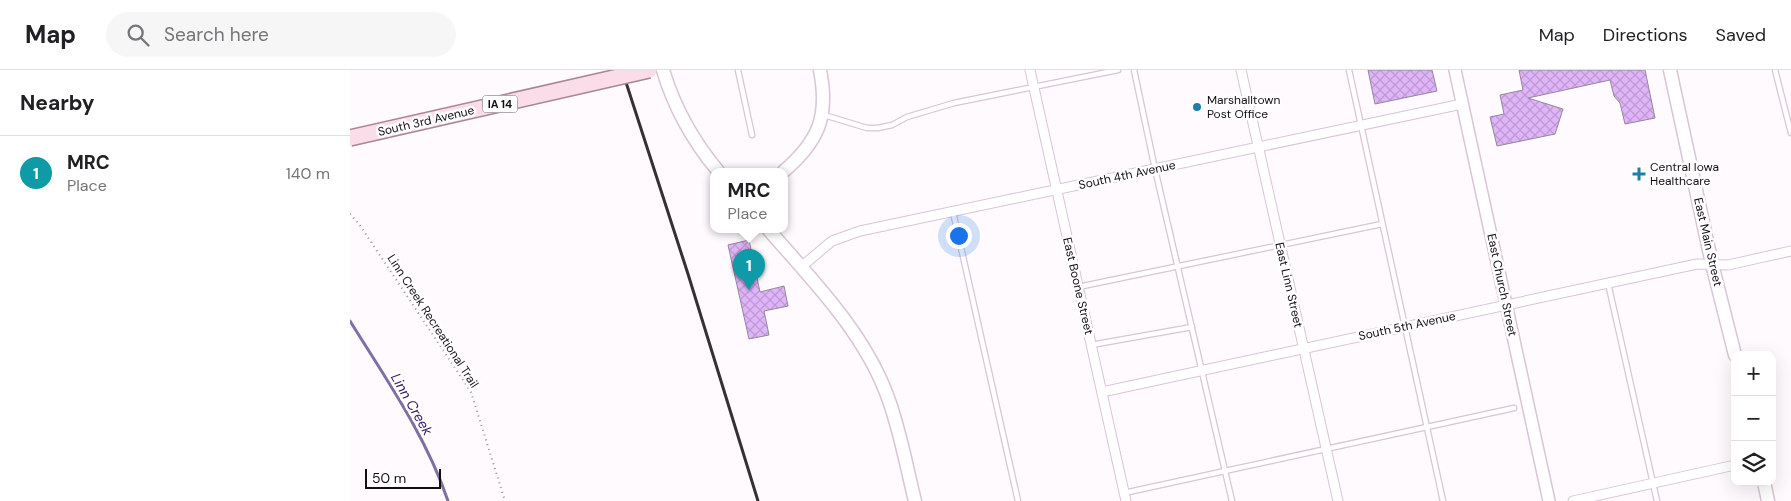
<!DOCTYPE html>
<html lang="en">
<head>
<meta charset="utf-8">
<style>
  body { margin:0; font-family:"DM Sans",sans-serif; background:#f6f6f6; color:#202124 }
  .controls { position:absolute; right:15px; bottom:15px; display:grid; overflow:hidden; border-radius:10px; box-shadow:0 5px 20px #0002 }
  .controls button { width:45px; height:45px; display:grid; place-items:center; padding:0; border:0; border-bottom:1px solid #e0e0e0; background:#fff; color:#202124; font:25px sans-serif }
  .scale { position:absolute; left:15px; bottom:12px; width:76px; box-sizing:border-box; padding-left:5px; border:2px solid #140e13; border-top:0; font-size:14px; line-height:18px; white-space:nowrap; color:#140e13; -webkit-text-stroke:4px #fff; paint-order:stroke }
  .you { position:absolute; left:608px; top:165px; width:18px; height:18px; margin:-12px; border:4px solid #fff; border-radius:50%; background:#1a73e8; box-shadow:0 0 0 8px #1a73e833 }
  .badge { display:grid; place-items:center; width:32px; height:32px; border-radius:50%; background:#1c7eaa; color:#fff; font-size:16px; font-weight:700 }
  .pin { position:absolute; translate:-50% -41px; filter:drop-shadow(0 1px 2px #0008) }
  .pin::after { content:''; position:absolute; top:26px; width:18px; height:15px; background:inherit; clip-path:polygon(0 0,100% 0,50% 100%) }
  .popup { position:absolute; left:360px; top:98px; width:78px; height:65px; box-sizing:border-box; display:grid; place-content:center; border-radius:10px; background:#fff; filter:drop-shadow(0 1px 4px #0005); font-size:16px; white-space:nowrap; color:#757577 }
  .popup b { font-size:19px; color:#202124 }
  .popup::after { content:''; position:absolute; left:50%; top:100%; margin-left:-10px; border:10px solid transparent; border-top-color:#fff }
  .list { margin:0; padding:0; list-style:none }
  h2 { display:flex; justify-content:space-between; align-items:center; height:65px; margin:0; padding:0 20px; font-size:21px }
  h2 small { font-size:16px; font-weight:400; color:#757577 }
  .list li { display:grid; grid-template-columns:32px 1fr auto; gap:15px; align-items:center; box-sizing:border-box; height:75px; padding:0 20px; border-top:1px solid #e0e0e0 }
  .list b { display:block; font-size:19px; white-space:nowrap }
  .list p { margin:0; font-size:16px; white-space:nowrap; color:#757577 }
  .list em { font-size:16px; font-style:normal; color:#757577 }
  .icon { flex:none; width:28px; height:28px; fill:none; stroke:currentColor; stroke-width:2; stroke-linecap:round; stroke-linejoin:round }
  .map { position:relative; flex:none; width:1441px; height:431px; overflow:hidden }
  header { display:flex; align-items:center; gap:30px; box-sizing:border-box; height:70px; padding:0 25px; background:#fff; border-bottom:1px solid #e0e0e0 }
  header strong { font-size:24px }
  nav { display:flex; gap:28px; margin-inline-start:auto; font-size:18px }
  .search { width:350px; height:45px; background:#f6f6f6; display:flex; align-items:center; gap:12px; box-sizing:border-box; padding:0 18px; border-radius:28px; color:#757577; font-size:19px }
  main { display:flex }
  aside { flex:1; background:#fff }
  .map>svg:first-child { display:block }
</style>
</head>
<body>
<header>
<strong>Map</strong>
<div class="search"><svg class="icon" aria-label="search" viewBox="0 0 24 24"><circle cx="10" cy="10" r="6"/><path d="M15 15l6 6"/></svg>Search here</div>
<nav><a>Map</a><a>Directions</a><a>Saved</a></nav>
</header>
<main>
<aside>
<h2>Nearby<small></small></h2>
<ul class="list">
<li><span class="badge" style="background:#0f9aa8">1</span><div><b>MRC</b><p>Place</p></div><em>140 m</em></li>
</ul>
</aside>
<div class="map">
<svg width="1441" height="431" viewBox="0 0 1441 431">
  <defs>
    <pattern id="building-cross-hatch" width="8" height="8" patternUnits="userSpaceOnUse" patternTransform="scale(1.25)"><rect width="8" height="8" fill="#dfb4f9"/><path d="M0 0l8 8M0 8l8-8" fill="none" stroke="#be9ad5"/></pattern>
  </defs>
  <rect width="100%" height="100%" fill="#fefafd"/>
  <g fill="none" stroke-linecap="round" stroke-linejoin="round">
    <path stroke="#7c70a5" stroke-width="3" d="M 0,251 C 36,309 76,366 98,431"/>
  </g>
  <g fill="url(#building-cross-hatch)" stroke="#93879a">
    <polygon points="1018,0 1082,0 1087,21 1025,34"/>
    <polygon points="1169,0 1295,0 1305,48 1275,54 1270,33 1264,26 1260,10 1178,28 1213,39 1205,64 1147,76 1140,47 1154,44 1150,25 1173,20"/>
    <polygon points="399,170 410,222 434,216 438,236 414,241 419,265 399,269 378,175"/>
  </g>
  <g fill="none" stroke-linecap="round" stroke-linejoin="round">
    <g stroke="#d9c5d5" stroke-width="7">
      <g id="service">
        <polyline points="388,0 402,65"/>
        <polyline points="784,0 805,99 882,431"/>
        <polyline points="999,0 1093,431"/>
        <polyline points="1425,0 1441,63"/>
        <polyline points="474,45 517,58 528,58 542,55 557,47 604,33 768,0"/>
        <polyline points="603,142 668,431"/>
        <polyline points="1258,213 1307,431"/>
        <polyline points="728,217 1032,154"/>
        <polyline points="741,275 842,257"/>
        <polyline points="774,423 1164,338"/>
      </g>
    </g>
    <g stroke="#d9c5d5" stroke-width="11">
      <g id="minor">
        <polyline points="680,0 776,431"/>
        <polyline points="891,0 988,431"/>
        <polyline points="451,197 482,171 510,161 1112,34"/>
        <polyline points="752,322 1347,194 1378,195 1441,181"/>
        <polyline points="1223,431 1385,395"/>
      </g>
    </g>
    <g stroke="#d9c5d5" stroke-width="14">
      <polyline id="tertiary" points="1105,0 1199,431"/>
    </g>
    <g stroke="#d9c5d5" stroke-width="15">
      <g id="secondary">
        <path d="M 313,0 C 324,37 343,71 368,101"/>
        <polyline points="1320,0 1362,194 1385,285"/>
        <path d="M 434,101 C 469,71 479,46 470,0"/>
        <path d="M 418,159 C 462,210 513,261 537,325 C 550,359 556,395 565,431"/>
        <polyline points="1414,412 1418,431"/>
      </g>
    </g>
    <polyline stroke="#969195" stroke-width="2" stroke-dasharray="1 4" stroke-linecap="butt" points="0,144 9,154 121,322 155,431"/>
    <use href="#service" stroke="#fff" stroke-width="4.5"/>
    <use href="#minor" stroke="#fff" stroke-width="9"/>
    <use href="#tertiary" stroke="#fff" stroke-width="11"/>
    <use href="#secondary" stroke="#fff" stroke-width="12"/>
    <polyline stroke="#353034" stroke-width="3" points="272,0 338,204 408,431"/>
    <g stroke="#a98594" stroke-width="18" stroke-linecap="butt">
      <polyline id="primary-bridge" points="0,68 299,0"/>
    </g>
    <use href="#primary-bridge" stroke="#fbdce9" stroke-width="15"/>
  </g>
  <g fill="#1c7eaa" stroke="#fff" stroke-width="2">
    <circle cx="847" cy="37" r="5"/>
    <path d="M1286.5 96.5h5v5h5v5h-5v5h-5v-5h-5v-5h5z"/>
  </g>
  <g text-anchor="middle" stroke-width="5" stroke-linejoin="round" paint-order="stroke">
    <rect fill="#fff" stroke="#5a565a" stroke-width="1" x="132.5" y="25.5" width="35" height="17" rx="4"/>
    <g font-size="11" font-weight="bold" fill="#140e13">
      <text x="150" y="38">IA 14</text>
    </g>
    <g font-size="12" fill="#140e13" stroke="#fff" text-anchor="start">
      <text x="857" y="34">Marshalltown<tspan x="857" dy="14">Post Office</tspan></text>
      <text x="1300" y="101">Central Iowa<tspan x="1300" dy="14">Healthcare</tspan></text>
    </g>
    <g font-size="12" fill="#140e13" stroke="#fff">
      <text transform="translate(76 51) rotate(-13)" y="4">South 3rd Avenue</text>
      <text transform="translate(777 105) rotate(-12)" y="4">South 4th Avenue</text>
      <text transform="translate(1358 172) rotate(77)" y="4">East Main Street</text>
      <text transform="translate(939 215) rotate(77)" y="4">East Linn Street</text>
      <text transform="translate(1152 215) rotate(78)" y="4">East Church Street</text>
      <text transform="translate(728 216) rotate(77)" y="4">East Boone Street</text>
      <text transform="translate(83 251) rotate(57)" y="4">Linn Creek Recreational Trail</text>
      <text transform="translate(1057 256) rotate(-12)" y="4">South 5th Avenue</text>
    </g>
    <g font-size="14" font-style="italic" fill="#35176b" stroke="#fff">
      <text transform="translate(62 334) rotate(60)" y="5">Linn Creek</text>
    </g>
  </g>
</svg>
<div class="controls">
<button>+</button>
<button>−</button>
<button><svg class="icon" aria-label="layers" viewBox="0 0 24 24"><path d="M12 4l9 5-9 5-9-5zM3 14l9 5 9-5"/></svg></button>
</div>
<div class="scale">50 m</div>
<div class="you"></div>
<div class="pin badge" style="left:399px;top:220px;background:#0f9aa8">1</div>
<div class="popup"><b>MRC</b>Place</div>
</div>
</main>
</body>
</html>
